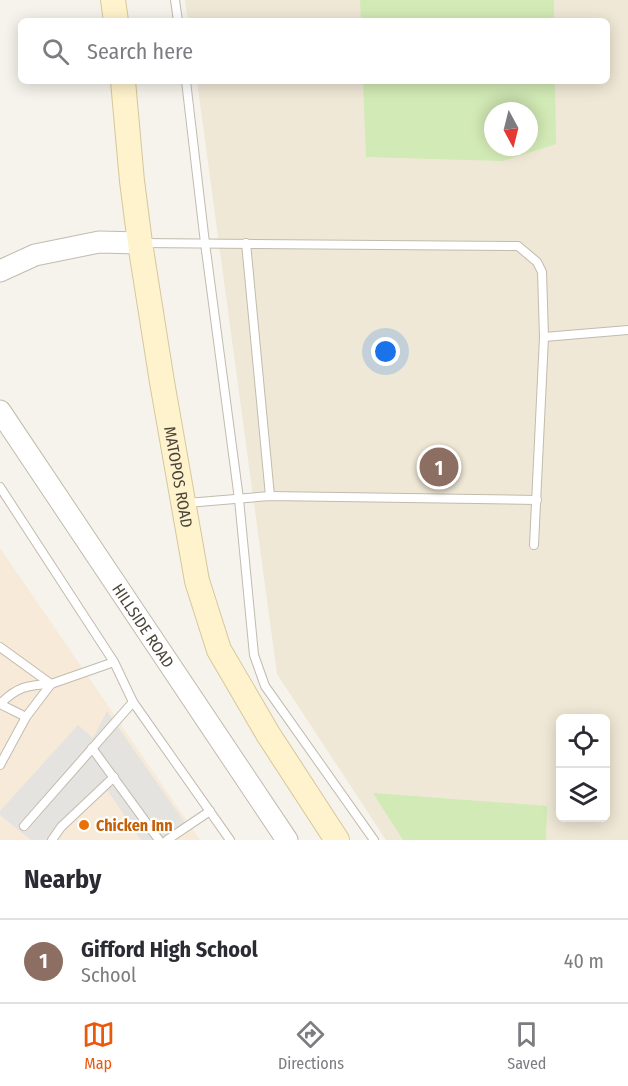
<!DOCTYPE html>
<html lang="en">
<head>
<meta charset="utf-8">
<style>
  body { margin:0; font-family:"Fira Sans Condensed",sans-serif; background:#f2f2f3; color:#2b2b33 }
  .controls { position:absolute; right:18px; bottom:18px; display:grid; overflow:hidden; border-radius:9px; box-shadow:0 3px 15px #0003 }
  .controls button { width:54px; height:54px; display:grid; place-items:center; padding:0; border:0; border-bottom:2px solid #e1e1e2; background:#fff; color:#2b2b33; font:30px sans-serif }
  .compass { position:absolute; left:484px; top:102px; width:54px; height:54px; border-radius:50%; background:#fff; box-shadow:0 3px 15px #0003; rotate:173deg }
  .you { position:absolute; left:386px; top:352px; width:21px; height:21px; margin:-15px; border:4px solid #fff; border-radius:50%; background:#1a73e8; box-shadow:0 0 0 9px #1a73e833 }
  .badge { display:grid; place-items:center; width:39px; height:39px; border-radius:50%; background:#ea580c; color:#fff; font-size:20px; font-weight:700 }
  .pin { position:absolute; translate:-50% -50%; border:3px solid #fff; box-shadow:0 2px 6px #0006 }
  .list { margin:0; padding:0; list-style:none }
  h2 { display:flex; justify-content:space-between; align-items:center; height:78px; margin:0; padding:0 24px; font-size:26px }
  h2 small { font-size:20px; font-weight:400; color:#7c7c81 }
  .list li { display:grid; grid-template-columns:39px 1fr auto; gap:18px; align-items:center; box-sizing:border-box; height:84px; padding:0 24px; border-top:2px solid #e1e1e2 }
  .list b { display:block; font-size:22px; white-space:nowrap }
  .list p { margin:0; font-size:20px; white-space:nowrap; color:#7c7c81 }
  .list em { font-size:20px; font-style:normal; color:#7c7c81 }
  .icon { flex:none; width:33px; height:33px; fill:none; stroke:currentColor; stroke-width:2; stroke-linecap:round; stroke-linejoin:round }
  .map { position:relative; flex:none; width:628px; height:840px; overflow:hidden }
  .search { position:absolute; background:#fff; box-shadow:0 3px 15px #0003; left:18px; right:18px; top:18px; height:66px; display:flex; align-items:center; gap:15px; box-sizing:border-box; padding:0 21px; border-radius:9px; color:#7c7c81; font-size:22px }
  .sheet { height:162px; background:#fff }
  nav { display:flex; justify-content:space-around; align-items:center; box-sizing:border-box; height:84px; border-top:2px solid #e1e1e2; background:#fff; font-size:16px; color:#7c7c81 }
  nav a { display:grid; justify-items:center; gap:3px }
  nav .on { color:#ea580c }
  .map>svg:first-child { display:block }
</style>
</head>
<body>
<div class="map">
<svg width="628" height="840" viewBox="0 0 628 840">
  <rect width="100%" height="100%" fill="#f6f3ec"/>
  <polygon fill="#f7ead8" points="0,548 200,840 0,840"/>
  <path fill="#efe8d6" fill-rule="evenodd" d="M 185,0 L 628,0 L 628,840 L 386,840 L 277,674 L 197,81 L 607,81 L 607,21 L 188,21 ZM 493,111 L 529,111 L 529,147 L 493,147 ZM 560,718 L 606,718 L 606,818 L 560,818 Z"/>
  <g fill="#d2eab5" fill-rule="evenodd">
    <polygon points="360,0 554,0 554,21 361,21"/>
    <path d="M 363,81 L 555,81 L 556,144 L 503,161 L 366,157 ZM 493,111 L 529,111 L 529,147 L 493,147 Z"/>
    <polygon points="373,793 547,806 546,840 403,840"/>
  </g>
  <polygon fill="#e5e3e0" points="107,711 185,823 157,840 141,840 102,782 47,840 31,840 0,815 0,811 78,725 93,738"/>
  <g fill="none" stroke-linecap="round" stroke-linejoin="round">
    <g stroke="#c2bbae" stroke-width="10">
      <g id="service">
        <polyline points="175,0 178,21"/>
        <polyline points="186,81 205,243 239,499 254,655 265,686 374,840"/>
        <polyline points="141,243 518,246 537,262 542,272 544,337 534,545"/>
        <polyline points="246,243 270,496"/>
        <polyline points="544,337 628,330"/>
        <polyline points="0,487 114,662 133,702 230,840"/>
        <polyline points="187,503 270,496 537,500"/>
        <polyline points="0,647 51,684"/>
        <path d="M 0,704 C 17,687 27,685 51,684"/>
        <polyline points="0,704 26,717"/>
        <polyline points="92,748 159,840"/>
        <polyline points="0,765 26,717 51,684 114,662"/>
        <polyline points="24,826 133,702"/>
        <polyline points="52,840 61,827 114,777"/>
        <polyline points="167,840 210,811"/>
      </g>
    </g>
    <g stroke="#c2bbae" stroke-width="23">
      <g id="tertiary">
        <polyline points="0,271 35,255 99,242 140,243"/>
        <path id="s1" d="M 0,411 L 287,840"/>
      </g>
    </g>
    <g stroke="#d6c79b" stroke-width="26">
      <g id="secondary">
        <polyline points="113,0 116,21"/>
        <path id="s2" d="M 123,81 L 132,181 L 140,243 L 162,382 L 197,581 L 219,650 L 268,734 L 337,840"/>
      </g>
    </g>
    <use href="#service" stroke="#fff" stroke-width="8"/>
    <use href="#tertiary" stroke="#fff" stroke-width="21"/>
    <use href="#secondary" stroke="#fff3cd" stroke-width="24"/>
  </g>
  <circle fill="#e8710a" stroke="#fff" stroke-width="2" cx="84" cy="825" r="6"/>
  <g text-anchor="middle" stroke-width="4.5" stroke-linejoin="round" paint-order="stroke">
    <g font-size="16" fill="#4b4439" stroke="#fff">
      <text dy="6" stroke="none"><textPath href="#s2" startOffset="400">MATOPOS ROAD</textPath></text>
      <text dy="6" stroke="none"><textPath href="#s1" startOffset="258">HILLSIDE ROAD</textPath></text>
    </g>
    <g font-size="16" font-weight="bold" fill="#c56008" stroke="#fff" text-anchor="start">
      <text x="96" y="831">Chicken Inn</text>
    </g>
  </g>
</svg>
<div class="controls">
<button><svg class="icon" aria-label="locate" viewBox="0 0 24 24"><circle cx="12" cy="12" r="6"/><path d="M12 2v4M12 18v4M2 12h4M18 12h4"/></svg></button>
<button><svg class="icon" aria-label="layers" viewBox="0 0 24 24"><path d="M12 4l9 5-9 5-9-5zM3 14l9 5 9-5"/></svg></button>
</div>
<svg class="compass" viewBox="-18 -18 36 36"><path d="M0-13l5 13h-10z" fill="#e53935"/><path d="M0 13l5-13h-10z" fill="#7c7c81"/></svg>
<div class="you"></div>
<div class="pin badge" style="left:439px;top:467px;background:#8d6e63">1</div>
<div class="search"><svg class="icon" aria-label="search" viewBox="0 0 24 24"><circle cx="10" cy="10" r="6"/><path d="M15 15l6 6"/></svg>Search here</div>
</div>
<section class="sheet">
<h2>Nearby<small></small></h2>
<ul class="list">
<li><span class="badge" style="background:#8d6e63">1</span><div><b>Gifford High School</b><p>School</p></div><em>40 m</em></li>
</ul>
</section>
<nav>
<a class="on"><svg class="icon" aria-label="map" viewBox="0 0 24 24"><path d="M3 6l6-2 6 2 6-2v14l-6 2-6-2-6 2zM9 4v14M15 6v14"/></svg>Map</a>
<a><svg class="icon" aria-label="directions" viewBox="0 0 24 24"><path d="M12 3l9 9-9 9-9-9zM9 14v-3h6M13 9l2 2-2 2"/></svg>Directions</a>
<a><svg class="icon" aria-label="saved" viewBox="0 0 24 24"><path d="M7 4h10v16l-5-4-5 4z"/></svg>Saved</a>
</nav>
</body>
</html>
